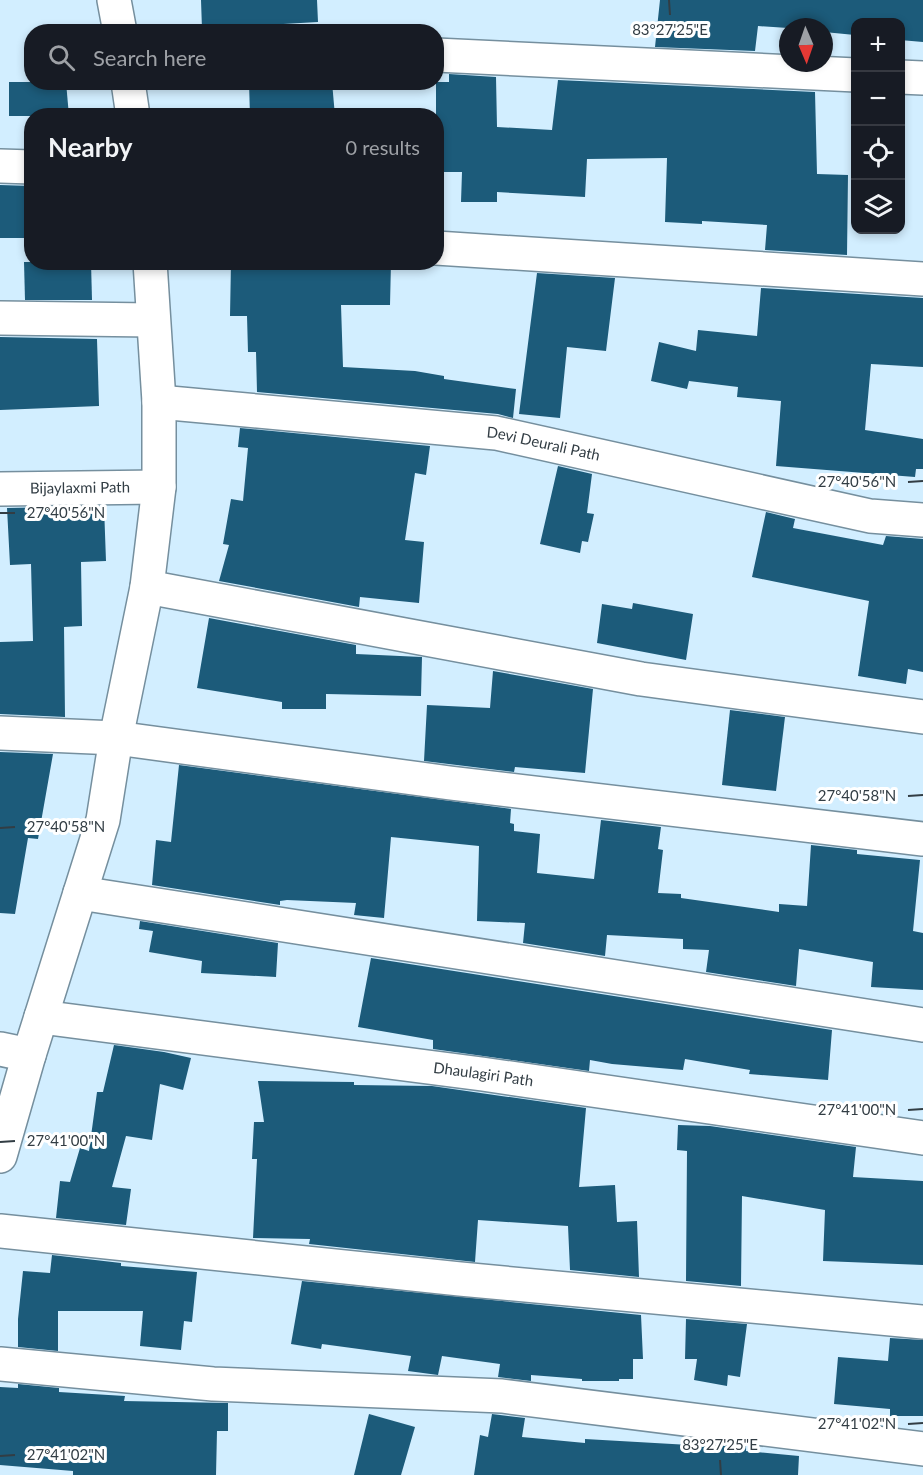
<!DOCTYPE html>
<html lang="en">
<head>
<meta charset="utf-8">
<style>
  body { margin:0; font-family:Lato,sans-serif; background:#242831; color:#f1f3f6 }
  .controls { position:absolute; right:18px; top:18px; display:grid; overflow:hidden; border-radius:12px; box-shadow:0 3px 9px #0003 }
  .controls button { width:54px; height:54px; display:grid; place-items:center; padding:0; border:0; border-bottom:2px solid #363941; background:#171b24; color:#f1f3f6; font:30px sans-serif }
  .compass { position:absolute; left:779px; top:18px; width:54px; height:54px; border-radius:50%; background:#171b24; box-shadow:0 3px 9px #0003; rotate:178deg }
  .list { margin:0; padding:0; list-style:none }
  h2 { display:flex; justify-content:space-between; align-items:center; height:78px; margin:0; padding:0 24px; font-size:26px }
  h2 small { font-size:20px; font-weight:400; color:#9ea1a6 }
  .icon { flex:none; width:33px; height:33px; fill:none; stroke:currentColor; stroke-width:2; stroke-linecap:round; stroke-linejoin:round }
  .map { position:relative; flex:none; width:923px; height:1475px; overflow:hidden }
  .search { position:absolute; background:#171b24; box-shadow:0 3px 9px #0003; left:24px; top:24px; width:420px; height:66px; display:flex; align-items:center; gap:15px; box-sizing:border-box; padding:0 21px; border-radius:24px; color:#9ea1a6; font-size:22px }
  .panel { position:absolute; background:#171b24; box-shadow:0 3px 9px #0003; left:24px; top:108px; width:420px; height:162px; border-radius:24px }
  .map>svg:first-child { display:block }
</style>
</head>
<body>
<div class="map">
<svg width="923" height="1475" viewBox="0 0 923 1475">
  <rect width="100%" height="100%" fill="#d2eeff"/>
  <g fill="#1c5b7a">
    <polygon points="201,0 317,0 318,22 266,25 266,27 202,29"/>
    <polygon points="660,0 923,0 923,42 900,40 900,22 855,22 855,35 824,32 824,27 788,28 758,26 755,51 655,47"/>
    <polygon points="449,74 496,77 497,127 552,130 558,80 815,92 817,174 848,175 847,255 765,250 767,225 702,221 702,224 665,222 667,158 587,159 585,197 497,192 497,202 461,202 462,172 436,172 436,82 449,82"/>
    <polygon points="9,82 66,82 69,116 9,116"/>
    <polygon points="249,82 332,82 335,116 250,116"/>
    <polygon points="0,185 32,186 32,238 0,238"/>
    <polygon points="24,262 91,262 92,300 25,300"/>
    <polygon points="231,262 391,262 390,305 341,305 343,367 415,371 444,376 444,379 516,389 513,418 498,414 257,392 256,352 248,352 247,316 230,316"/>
    <polygon points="537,273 615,278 606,351 567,347 560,418 519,414"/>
    <polygon points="761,288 923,298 923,367 871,364 865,430 923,439 923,469 916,469 915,477 776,466 781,401 737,397 738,387 689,381 687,389 651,381 659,342 696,351 698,330 757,336"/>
    <polygon points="0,337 97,339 99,406 0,410"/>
    <polygon points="240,428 430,446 426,475 415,473 405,540 424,542 419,603 360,597 359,607 219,581 229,545 223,544 231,499 243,501 248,448 238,447"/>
    <polygon points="558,466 592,474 587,513 594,514 588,542 582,541 580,553 540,544"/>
    <polygon points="104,506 106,561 81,562 82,626 64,627 65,717 0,714 0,642 33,641 31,564 10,565 7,508"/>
    <polygon points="766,512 795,519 793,528 883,545 886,536 923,539 923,672 908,669 906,684 858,676 869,601 752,577"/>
    <polygon points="633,603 693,614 686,660 597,643 602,604 632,609"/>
    <polygon points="209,618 356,645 356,654 422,657 421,696 326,694 326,709 282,709 282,702 197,688"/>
    <polygon points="493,671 593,689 585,773 515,767 514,772 424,761 427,705 490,708"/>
    <polygon points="730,710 785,717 776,791 722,785"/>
    <polygon points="0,752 53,754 38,839 28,838 15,914 0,913"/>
    <polygon points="179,765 511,809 510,823 514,824 514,831 540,834 537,873 594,879 601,820 661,827 658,849 663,850 658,893 681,894 681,898 779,912 779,904 807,906 811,845 857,850 857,854 920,860 913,931 923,933 923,990 871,987 873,962 799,949 796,986 706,972 709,950 683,949 683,939 607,935 605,956 523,943 525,923 477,921 479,846 391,837 384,918 354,915 356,903 287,900 280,901 280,905 152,885 156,840 171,842"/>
    <polygon points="140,921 278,943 276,977 201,973 202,961 149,952 153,931 139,929"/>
    <polygon points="371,958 832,1030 828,1080 749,1074 750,1070 685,1059 683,1070 612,1064 590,1060 589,1071 433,1049 433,1040 358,1027"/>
    <polygon points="114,1045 164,1052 191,1058 183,1090 160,1084 152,1140 126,1136 112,1187 131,1189 126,1225 56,1218 60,1181 70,1182 80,1148 89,1151 97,1092 103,1092"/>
    <polygon points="258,1081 354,1082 354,1085 432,1086 586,1108 579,1187 615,1185 617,1222 637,1221 639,1277 570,1270 568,1226 478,1220 475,1262 309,1244 310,1239 253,1238 257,1159 252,1159 254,1122 264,1122"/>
    <polygon points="678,1125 710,1126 856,1147 853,1177 923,1181 923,1265 823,1261 825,1210 742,1196 741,1286 686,1281 687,1151 677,1150"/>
    <polygon points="52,1255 121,1263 121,1266 197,1272 192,1322 184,1321 181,1350 140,1346 143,1311 58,1311 58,1351 18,1347 18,1319 23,1271 50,1273"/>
    <polygon points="302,1281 641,1315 643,1359 633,1359 633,1379 619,1379 619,1381 582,1381 582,1379 531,1375 531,1381 498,1377 500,1364 442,1356 438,1375 408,1371 411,1356 322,1344 321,1349 291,1344"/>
    <polygon points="686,1319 747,1324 740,1377 728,1375 727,1386 694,1380 697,1359 685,1359"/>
    <polygon points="890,1338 923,1340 923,1416 890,1416 890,1409 834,1404 838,1357 888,1361"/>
    <polygon points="18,1384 59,1388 59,1392 125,1396 124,1401 228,1403 228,1431 217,1431 216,1475 73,1475 73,1471 0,1465 0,1387 18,1388"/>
    <polygon points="369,1414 415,1427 401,1475 354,1475"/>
    <polygon points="492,1414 525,1418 522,1437 585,1443 585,1439 707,1446 707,1441 746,1446 746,1451 799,1456 798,1475 474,1475 480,1435 488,1437"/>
  </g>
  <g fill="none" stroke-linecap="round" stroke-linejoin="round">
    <g stroke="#758f9e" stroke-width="36">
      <g id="minor">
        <polyline points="436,55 856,75"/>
        <polyline points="900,77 923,78"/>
        <polyline points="0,166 32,167"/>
        <polyline points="436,248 923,279"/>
        <polyline points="0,318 152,320"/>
        <path id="s1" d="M 159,402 L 496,433 L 870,516 L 923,520"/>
        <path id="s2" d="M 0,489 L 159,487"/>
        <polyline points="147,587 641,679 923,717"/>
        <polyline points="0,733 116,738 450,783 923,839"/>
        <polyline points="80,893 923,1025"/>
        <path id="s3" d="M 41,1017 L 482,1074 L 923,1138"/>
        <polyline points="0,1049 29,1055"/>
        <polyline points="0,1231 460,1279 923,1322"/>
        <polyline points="0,1364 213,1384 502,1396 923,1449"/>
      </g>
    </g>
    <g stroke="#758f9e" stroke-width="36">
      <g id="tertiary">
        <polyline points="114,0 120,32"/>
        <polyline points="128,82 133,116"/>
        <polyline points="0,1156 29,1055 103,820 116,738 147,587 159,487 159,402 150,262"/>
      </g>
    </g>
    <use href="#minor" stroke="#fff" stroke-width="33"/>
    <use href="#tertiary" stroke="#fff" stroke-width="33"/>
  </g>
  <path fill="none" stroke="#323d44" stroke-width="2" d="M 669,0 L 670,15M 908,482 L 923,481M 0,513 L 15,513M 908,796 L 923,795M 0,828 L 15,827M 908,1110 L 923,1109M 0,1142 L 15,1141M 908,1424 L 923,1423M 0,1456 L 15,1455M 720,1460 L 721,1475"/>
  <g text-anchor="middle" stroke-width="6" stroke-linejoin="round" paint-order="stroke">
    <g font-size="15" fill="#323d44" stroke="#fff">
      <text dy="5" stroke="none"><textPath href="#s1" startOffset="387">Devi Deurali Path</textPath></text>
      <text dy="5" stroke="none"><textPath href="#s2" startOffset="80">Bijaylaxmi Path</textPath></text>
      <text dy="5" stroke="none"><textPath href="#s3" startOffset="446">Dhaulagiri Path</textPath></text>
    </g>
  </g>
  <g font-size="15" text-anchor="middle" fill="#323d44" stroke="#fff" stroke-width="6" stroke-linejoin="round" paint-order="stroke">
    <text x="670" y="35">83°27'25"E</text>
    <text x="857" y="487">27°40'56"N</text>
    <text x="66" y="518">27°40'56"N</text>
    <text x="857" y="801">27°40'58"N</text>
    <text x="66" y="832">27°40'58"N</text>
    <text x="857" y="1115">27°41'00"N</text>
    <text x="66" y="1146">27°41'00"N</text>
    <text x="857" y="1429">27°41'02"N</text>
    <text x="720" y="1450">83°27'25"E</text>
    <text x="66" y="1460">27°41'02"N</text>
  </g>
</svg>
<div class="controls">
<button>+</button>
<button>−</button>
<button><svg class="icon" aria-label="locate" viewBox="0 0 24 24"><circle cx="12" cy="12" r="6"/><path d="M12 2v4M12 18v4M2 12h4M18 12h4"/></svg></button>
<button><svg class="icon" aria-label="layers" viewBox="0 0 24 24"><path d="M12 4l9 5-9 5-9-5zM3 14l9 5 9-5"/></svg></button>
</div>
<svg class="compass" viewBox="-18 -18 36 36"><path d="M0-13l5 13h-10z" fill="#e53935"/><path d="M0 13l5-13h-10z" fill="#9ea1a6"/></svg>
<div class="search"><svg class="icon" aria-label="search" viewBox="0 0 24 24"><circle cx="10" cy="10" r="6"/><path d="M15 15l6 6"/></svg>Search here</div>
<section class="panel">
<h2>Nearby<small>0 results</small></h2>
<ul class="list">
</ul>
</section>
</div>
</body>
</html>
